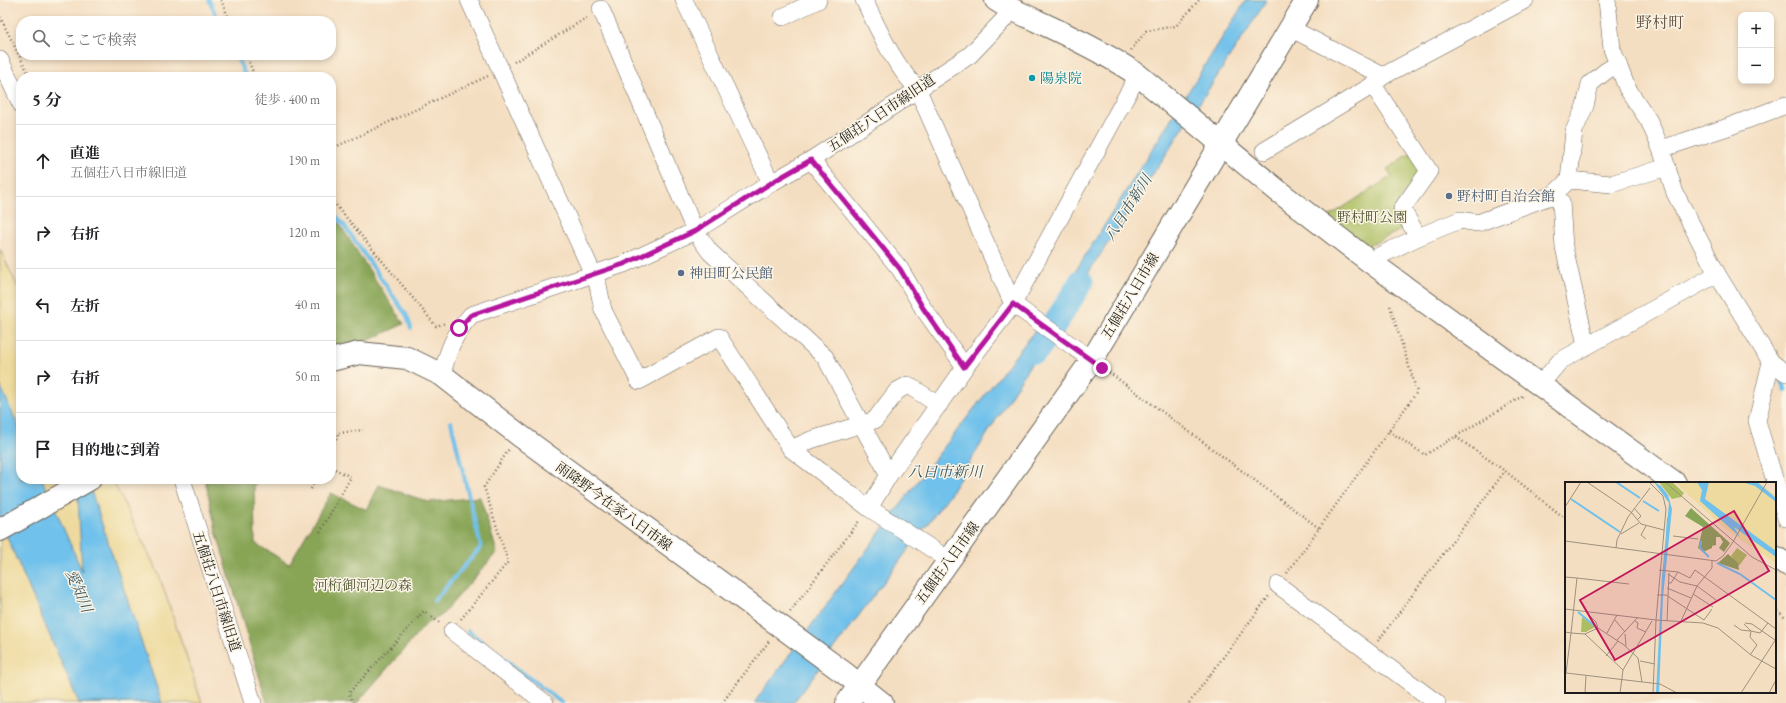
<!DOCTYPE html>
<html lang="ja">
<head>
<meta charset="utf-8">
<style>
  body { margin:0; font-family:"EB Garamond","Noto Serif JP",serif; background:#f2f2f2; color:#202124 }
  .controls { position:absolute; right:12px; top:12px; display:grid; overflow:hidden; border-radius:8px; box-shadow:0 2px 6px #0003 }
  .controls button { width:36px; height:36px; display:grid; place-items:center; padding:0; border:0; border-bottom:1px solid #e0e0e0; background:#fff; color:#202124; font:20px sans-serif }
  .stop { position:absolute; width:12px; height:12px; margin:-9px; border:3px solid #b5179e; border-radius:50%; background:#fff }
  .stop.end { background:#b5179e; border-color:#fff; box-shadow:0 1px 4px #0008 }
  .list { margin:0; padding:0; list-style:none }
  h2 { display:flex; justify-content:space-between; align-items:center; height:52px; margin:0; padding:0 16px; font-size:17px }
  h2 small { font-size:13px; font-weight:400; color:#757577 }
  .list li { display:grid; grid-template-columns:26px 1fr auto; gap:12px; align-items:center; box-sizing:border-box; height:72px; padding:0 16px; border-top:1px solid #e0e0e0 }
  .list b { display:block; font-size:15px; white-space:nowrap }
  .list p { margin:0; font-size:13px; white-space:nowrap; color:#757577 }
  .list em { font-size:13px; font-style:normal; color:#757577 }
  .icon { flex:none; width:22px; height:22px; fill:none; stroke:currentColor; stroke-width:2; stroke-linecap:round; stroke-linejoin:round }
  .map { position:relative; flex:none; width:1786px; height:703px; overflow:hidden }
  .search { position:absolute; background:#fff; box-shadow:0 2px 6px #0003; left:16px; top:16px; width:320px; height:44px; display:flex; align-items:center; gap:10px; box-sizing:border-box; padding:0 14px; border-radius:16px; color:#757577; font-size:15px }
  .panel { position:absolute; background:#fff; box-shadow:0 2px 6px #0003; left:16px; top:72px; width:320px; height:412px; border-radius:16px }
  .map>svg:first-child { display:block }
</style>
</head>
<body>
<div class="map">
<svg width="1786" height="703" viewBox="0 0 1786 703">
  <rect width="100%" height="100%" fill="#fcf5e5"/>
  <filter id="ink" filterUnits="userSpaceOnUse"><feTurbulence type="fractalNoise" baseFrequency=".025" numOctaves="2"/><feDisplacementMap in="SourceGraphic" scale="8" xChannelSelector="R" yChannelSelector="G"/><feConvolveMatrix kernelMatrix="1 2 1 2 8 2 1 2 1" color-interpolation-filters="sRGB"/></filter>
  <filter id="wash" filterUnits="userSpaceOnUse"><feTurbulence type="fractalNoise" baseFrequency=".012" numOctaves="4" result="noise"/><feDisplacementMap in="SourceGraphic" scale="16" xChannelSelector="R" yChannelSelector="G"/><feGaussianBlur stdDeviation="0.9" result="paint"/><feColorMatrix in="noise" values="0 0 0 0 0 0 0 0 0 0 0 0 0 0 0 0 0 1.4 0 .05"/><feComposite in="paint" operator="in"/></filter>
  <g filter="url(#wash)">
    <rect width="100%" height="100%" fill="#f4dec1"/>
    <polygon fill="#abbe61" stroke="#646d3e" points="1412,152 1422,169 1395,208 1401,230 1362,249 1328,217 1392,176 1387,169"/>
    <g fill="#88a557" stroke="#52603a">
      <polygon points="331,216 338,222 404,324 365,342 331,345"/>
      <polygon points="205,479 263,479 254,484 255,543 289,564 331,493 367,510 379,485 429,502 480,497 497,552 441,616 427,623 357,703 267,703 216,531"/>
    </g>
    <polygon fill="#eeda9e" stroke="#857b5d" points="0,249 21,294 21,479 112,479 159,575 202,703 0,703"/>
    <g fill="#6fc1eb" stroke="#466e84">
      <polygon points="1246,0 1267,0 1064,310 950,494 793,703 754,703 920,478 1051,310"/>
      <polygon points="0,385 21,432 21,479 42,479 82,571 77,479 87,479 162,703 79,703 0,521"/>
    </g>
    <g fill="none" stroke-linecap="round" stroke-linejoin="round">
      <g stroke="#6fc1eb" stroke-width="4">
        <polyline points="209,0 219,21"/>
        <polyline points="236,55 246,77"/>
        <polyline points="331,210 344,225 407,316 411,328"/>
        <polyline points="1781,379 1786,391"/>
        <polyline points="434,601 481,547 451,422"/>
        <polyline points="468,631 562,703"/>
      </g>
      <polyline stroke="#6fc1eb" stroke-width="25" points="1036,351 1050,332 1081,282"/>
    </g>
  </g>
  <g filter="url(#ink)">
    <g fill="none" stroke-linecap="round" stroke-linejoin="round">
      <g stroke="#686056" stroke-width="18">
        <g id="street">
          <polyline points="469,0 598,285 603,310 639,381 719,337 791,449 869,508 949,560"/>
          <polyline points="684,0 771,183"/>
          <path d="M 864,0 C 879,30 893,64 917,88 L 1013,304 L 1092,360"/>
          <polyline points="1607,0 1612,49 1627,88 1649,121 1661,149 1675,193 1717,274 1771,362 1786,373"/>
          <polyline points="601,9 695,231 710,252 825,357 889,475"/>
          <polyline points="783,17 818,0"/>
          <polyline points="1290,28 1383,76"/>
          <polyline points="0,60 21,104"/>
          <polyline points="1373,85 1429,171 1402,209 1418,237"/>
          <polyline points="1661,149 1728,127 1786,105"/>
          <polyline points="1264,151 1373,85 1383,76 1525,0"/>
          <polyline points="811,160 900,269 923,308 965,367"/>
          <polyline points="1569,180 1574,131 1585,106 1590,84 1606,71 1618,64"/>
          <polyline points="1553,195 1561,202 1564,247 1586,345"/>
          <polyline points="1369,261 1418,237 1460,220 1478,223 1553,195 1569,180 1611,184 1667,167"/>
          <polyline points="1771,362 1757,421 1786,518"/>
          <path d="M 442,375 C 448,350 454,334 471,315 L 624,264 L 695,231 L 771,183 L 811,160 L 970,55 L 1012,11"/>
          <polyline points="1539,386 1560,361 1717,274"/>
          <polyline points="791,449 811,440 875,420 897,391 908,385 939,405"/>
          <polyline points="182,479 253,703"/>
          <polyline points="869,508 889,475 965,367 1013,304 1138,75"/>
          <polyline points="1278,585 1437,703"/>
          <polyline points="452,631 545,703"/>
        </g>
      </g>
      <g stroke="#686056" stroke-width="24">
        <g id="secondary">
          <path d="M 996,0 C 1011,10 1021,13 1037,21 C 1072,37 1107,54 1138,75 L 1278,191 L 1369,261 L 1675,483"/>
          <polyline points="331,360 359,353 407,358 442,375 519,435 847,675 882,703"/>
          <polyline points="0,530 90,479"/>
          <polyline points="1775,557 1786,564"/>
          <polyline points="847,703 1092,360 1307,0"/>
        </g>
      </g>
      <g stroke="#686056" stroke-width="2.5" stroke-dasharray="1 3" stroke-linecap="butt">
        <polyline points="221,0 230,21"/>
        <polyline points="0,17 30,77"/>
        <polyline points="1131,50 1146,31 1176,26 1199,0"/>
        <polyline points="246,55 255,77"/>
        <polyline points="514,62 588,17"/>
        <polyline points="331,149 488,76"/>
        <polyline points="331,199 436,326 446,323"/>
        <polyline points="1106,370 1319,528"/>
        <polyline points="1389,431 1425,455 1524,395"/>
        <polyline points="331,434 363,430"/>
        <polyline points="1456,437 1505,471 1566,519"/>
        <polyline points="331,450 339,433"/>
        <polyline points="311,489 316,479"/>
        <polyline points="320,532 351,477 331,467"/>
        <polyline points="1287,573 1417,392 1390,306"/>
        <polyline points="1775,608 1786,619"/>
        <polyline points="790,612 860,520"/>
        <polyline points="461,619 508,562 484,487 509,449"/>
        <polyline points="1378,641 1505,471"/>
        <polyline points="353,703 349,693 424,611 440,623"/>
        <polyline points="722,703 770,640"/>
        <polyline points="1189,703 1269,596"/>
      </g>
      <use href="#street" stroke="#fff" stroke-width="17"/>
      <use href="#secondary" stroke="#fff" stroke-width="22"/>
    </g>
  </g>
  <g fill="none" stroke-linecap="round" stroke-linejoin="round" filter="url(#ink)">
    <polyline stroke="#b5179e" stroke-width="5" points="459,328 471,315 624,264 695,231 771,183 811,160 900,269 923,308 964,367 1013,304 1102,368"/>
  </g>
  <circle fill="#0f9aa8" stroke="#fcf5e5" stroke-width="1.5" cx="1032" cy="78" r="4"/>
  <g fill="#5c6f8a" stroke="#fcf5e5" stroke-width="1.5">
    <circle cx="1449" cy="196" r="4"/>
    <circle cx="681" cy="273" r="4"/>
  </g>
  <g text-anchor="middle" stroke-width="3" stroke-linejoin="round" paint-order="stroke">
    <g font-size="14" fill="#0d838f" stroke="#fcf5e5" text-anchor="start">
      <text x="1040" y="83">陽泉院</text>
    </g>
    <g font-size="14" fill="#1c1c1c" stroke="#fcf5e5">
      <text transform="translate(881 113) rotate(-34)" y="5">五個荘八日市線旧道</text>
      <text transform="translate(1130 296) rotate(-59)" y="5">五個荘八日市線</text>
      <text transform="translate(614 506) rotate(36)" y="5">雨降野今在家八日市線</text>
      <text transform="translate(947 563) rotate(-54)" y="5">五個荘八日市線</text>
      <text transform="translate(217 591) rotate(72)" y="5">五個荘八日市線旧道</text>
    </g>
    <g font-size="14" fill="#4e5e75" stroke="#fcf5e5" text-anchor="start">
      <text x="1457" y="201">野村町自治会館</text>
      <text x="689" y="278">神田町公民館</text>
    </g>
    <g font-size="14" fill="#4e5534" stroke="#fcf5e5">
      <text x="1372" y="222">野村町公園</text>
      <text x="363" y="590">河桁御河辺の森</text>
    </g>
    <g font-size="15" font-style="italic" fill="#395664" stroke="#fcf5e5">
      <text transform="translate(1128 208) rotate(-58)" y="5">八日市新川</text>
      <text x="945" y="477">八日市新川</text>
      <text transform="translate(79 591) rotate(67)" y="5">愛知川</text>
    </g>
    <g font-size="16" fill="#615043" stroke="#fcf5e5">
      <text x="1660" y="28">野村町</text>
    </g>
  </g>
  <g transform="translate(1565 482)">
    <rect width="211" height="211" fill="#f4dec1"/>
    <path d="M 94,0 L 107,0 L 119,11 L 116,15 L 107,17 ZM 172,66 L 182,73 L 174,84 L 166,74 ZM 17,135 L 21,138 L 30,145 L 21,150 L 16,150 Z" fill="#abbe61"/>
    <path d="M 126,26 L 165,61 L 159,70 L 154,66 L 158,60 L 155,55 L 151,55 L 151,63 L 147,64 L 147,66 L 138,70 L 133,66 L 138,45 L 120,34 ZM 163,72 L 173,81 L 174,88 L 153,81 Z" fill="#88a557"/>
    <path d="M 110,0 L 193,0 L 197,3 L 211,14 L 211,81 L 161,48 Z" fill="#eeda9e"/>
    <path d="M 89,0 L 96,4 L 103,13 L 107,27 L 98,115 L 94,211 L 91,211 L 97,94 L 104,21 ZM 132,0 L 144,0 L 140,17 L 211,69 L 211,75 L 169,45 L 175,55 L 135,19 L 137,8 ZM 177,0 L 192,0 L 211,16 L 211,20 L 190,4 Z" fill="#6fc1eb"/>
    <path fill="none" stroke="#6fc1eb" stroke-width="2" d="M 51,0 L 75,16M 6,17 L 55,50M 78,19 L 94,29M 102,53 L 103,36M 136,59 L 135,66 L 144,75M 152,81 L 175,92 L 211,118M 13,130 L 31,145"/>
    <path fill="none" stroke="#9e907f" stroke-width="1" d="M 22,0 L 66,30 L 76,42 L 99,48M 84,0 L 98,14 L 101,27 L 91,138 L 138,141 L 153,146 L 186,173 L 211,187M 100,0 L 187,75 L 211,88M 0,25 L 16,0M 69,26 L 76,34 L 72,38M 81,44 L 76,53 L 81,57M 56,52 L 74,41M 108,54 L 133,57M 0,59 L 151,79 L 158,74 L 168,60 L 202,0M 51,66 L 52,58 L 63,35 L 85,6M 94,88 L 113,90 L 125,96 L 130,88 L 211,147M 103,92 L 115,100 L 132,104 L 151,118M 0,95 L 12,96 L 6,151 L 0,150M 12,96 L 64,102M 103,101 L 106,101 L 113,90M 102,106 L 126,116M 128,112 L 148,125M 92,113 L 101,113 L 139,138 L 147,127M 0,127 L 91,138 L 88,211M 20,129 L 31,140 L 33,146 L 59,163 L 73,176 L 77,200M 50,138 L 60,150M 70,139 L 73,141 L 72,146 L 81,150M 102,139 L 104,91M 116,139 L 132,104 L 147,86 L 147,79M 180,141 L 187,142 L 210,158M 179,142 L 186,149 L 185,155 L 192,163 L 185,173M 169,143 L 176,148 L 185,149M 33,146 L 20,152 L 6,151 L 1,191 L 95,202 L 112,211M 186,149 L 195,151 L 203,141M 42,151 L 52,133M 20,152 L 58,188M 60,152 L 61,164M 52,158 L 73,135M 41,174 L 53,159M 75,179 L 90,182M 20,211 L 21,194M 55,211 L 58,188 L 87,139M 176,211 L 211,157M 204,211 L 211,198"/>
    <path fill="#c2185b" fill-opacity="0.15" stroke="#c2185b" stroke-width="2" d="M 169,29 L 204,89 L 50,178 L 15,118 Z"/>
    <rect width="211" height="211" fill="none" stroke="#1c1c1c" stroke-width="2"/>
  </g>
</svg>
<div class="controls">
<button>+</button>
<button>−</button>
</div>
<div class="stop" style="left:459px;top:328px"></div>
<div class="stop end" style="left:1102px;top:368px"></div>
<div class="search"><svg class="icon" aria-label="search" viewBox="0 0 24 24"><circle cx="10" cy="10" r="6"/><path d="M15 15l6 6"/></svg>ここで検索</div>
<section class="panel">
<h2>5 分<small>徒歩 · 400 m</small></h2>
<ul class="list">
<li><svg class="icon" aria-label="ahead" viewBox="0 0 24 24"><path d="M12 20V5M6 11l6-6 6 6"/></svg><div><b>直進</b><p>五個荘八日市線旧道</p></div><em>190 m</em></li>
<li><svg class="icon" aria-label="right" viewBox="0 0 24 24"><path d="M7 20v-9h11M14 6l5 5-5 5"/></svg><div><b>右折</b></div><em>120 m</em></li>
<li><svg class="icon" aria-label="left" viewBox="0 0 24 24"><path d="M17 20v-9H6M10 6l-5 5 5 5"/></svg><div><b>左折</b></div><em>40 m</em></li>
<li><svg class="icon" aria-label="right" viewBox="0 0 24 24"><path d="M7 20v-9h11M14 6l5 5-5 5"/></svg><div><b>右折</b></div><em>50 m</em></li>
<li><svg class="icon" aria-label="arrive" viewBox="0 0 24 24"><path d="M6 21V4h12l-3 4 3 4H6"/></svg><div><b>目的地に到着</b></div></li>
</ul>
</section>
</div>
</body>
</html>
